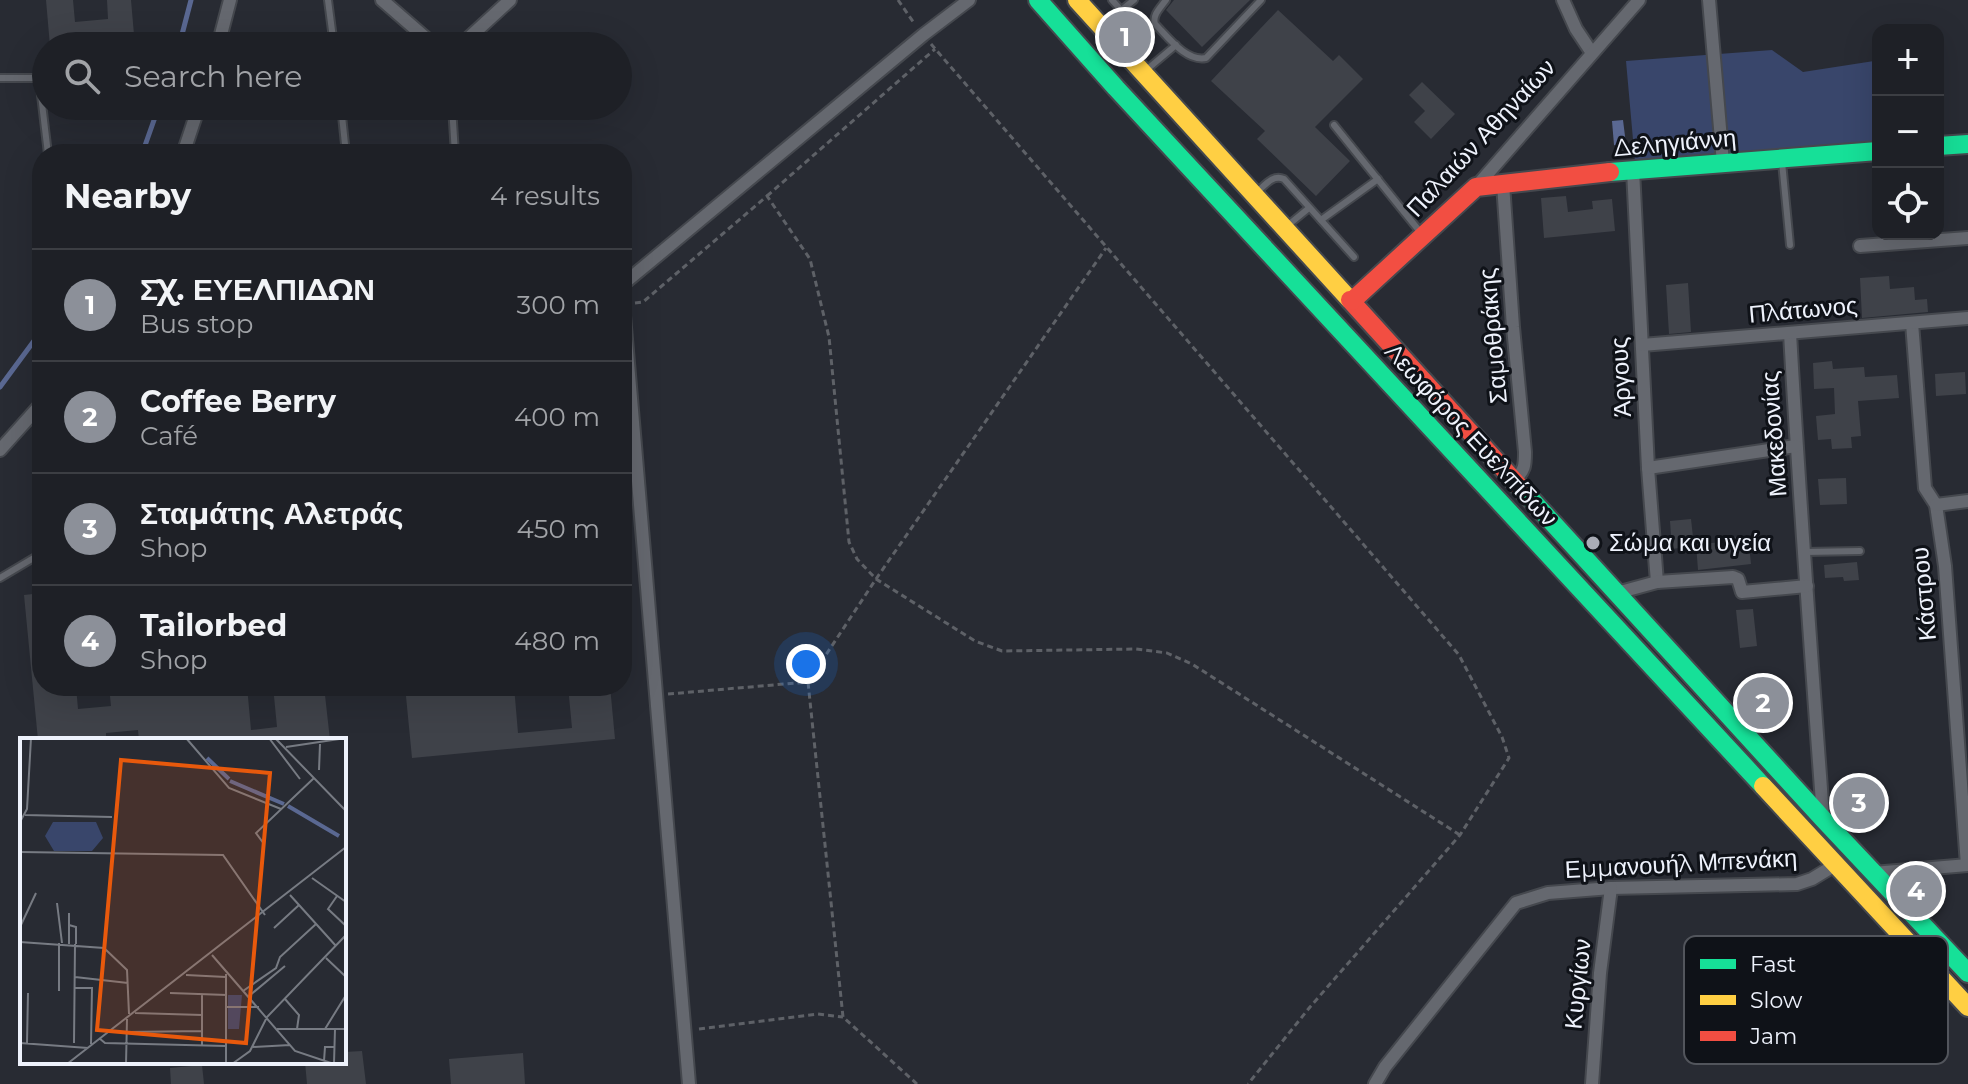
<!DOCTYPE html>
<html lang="en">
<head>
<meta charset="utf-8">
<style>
  body { margin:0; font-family:Montserrat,sans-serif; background:#26282e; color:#f1f3f6 }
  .controls { position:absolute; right:24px; top:24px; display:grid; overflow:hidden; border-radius:16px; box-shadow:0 8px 32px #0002 }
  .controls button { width:72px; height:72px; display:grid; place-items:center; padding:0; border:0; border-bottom:2px solid #3c3e43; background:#1e2026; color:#f1f3f6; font:40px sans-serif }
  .you { position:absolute; left:806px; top:664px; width:28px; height:28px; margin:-20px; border:6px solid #fff; border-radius:50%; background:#1a73e8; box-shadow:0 0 0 12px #1a73e833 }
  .badge { display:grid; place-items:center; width:52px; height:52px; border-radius:50%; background:#8c9099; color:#fff; font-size:26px; font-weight:700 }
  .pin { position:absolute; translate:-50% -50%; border:4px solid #fff; box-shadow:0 2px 8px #0006 }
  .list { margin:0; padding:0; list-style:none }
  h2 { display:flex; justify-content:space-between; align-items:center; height:104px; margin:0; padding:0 32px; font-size:34px }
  h2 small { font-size:26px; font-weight:400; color:#a1a3a7 }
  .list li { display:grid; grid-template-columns:52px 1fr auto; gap:24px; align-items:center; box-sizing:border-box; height:112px; padding:0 32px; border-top:2px solid #3c3e43 }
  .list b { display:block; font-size:30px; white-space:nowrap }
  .list p { margin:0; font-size:26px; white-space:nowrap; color:#a1a3a7 }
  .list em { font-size:26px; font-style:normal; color:#a1a3a7 }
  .icon { flex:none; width:44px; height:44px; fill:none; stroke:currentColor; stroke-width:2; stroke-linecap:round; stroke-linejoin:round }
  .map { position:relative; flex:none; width:1968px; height:1084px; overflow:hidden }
  .search { position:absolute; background:#1e2026; box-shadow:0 8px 32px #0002; left:32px; top:32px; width:600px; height:88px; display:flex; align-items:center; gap:20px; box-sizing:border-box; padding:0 28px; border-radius:44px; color:#a1a3a7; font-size:30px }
  .panel { position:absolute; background:#1e2026; box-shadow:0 8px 32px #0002; left:32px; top:144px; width:600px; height:552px; border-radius:32px }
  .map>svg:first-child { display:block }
</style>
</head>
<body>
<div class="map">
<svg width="1968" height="1084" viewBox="0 0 1968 1084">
  <rect width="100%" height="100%" fill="#282b33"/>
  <polygon fill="#39466b" points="1772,50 1803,72 1874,61 1878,142 1635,162 1626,61"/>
  <polygon fill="#5a6892" points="1623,120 1626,144 1620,147 1614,145 1612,121"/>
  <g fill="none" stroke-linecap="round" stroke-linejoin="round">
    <g stroke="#5a6892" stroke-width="5">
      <polyline points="179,46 191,0"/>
      <polyline points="142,154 159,106"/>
      <polyline points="0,387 42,330"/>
    </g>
  </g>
  <g fill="#3f4249">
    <polygon points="46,0 73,0 75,22 108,19 107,0 131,0 135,46 50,46"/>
    <polygon points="1174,0 1250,0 1202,47 1166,10"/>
    <polygon points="1278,10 1333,61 1339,55 1363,79 1315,127 1350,161 1316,196 1257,139 1265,131 1211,81"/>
    <polygon points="1422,82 1455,114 1431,139 1414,122 1425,111 1409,95"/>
    <polygon points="1566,196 1568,212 1593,209 1592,201 1612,199 1615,231 1544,238 1541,198"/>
    <polygon points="1889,276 1890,289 1914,287 1915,300 1927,299 1928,312 1862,318 1860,278"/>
    <polygon points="1688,283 1691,332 1669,334 1666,285"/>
    <polygon points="1832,361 1833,369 1864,367 1865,377 1897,375 1899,398 1858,401 1861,436 1851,437 1852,448 1832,449 1831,439 1818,440 1816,416 1835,414 1834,388 1814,389 1813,363"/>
    <polygon points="1965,372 1966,394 1936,396 1935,374"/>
    <polygon points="1846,478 1847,504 1820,505 1818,479"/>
    <polygon points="1691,519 1694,546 1672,549 1670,521"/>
    <polygon points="1748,535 1751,564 1698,570 1696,544 1726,542 1726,538"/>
    <polygon points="1857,562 1859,580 1844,581 1843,577 1825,578 1824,565"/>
    <polygon points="42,593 42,686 76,686 78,709 111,706 109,686 247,686 251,730 277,727 273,686 324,686 330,740 139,740 138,730 106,733 106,740 38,740 24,595"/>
    <polygon points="1753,609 1757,646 1740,648 1736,610"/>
    <polygon points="405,686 514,686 518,733 572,728 568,686 610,686 615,739 412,758"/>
    <polygon points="362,1051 366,1084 307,1084 305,1062 344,1062 344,1052"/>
    <polygon points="523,1053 525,1084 451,1084 449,1059"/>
    <polygon points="202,1065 204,1084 171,1084 170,1068"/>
  </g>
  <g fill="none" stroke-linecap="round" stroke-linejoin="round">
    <g stroke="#45484e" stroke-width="10">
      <g id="lane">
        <polyline points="328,0 334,46"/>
        <polyline points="1112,0 1121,10"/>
        <path d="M 1166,0 C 1161,7 1152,15 1155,24 C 1168,37 1186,62 1206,58 L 1261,0"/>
        <polyline points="1104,24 1134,0"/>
        <polyline points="1145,71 1176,45"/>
        <polyline points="0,78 39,78 48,154"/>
        <polyline points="341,106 346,154"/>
        <polyline points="452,106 455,154"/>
        <polyline points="1334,125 1421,233"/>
        <polyline points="1782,162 1790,245"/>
        <path d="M 1257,192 C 1265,185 1273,174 1284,179 L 1354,257"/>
        <polyline points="1321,220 1378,179"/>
        <polyline points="1287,226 1309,208"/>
        <polyline points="1805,552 1860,551"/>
        <polyline points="0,578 42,553"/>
      </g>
    </g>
    <g stroke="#45484e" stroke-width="16">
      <g id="street">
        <polyline points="382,0 435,46"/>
        <polyline points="1563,0 1576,29 1592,53"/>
        <polyline points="1709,0 1723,163"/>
        <polyline points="218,46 230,0"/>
        <polyline points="460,46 510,0"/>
        <polyline points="183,154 199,106"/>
        <polyline points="1633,170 1648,468 1657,582"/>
        <path d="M 1503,184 L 1513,327 L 1525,452 C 1525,465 1525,471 1514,480"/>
        <polyline points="1476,187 1639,0"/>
        <polyline points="1860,246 1968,238"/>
        <polyline points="622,285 923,35 969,0"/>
        <polyline points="622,292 689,1084"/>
        <polyline points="1912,323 1925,488 1936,505 1945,566 1967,865"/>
        <path d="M 1790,333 C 1799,494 1811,655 1823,816"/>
        <polyline points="1642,345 1968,318"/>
        <polyline points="0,450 42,403"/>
        <polyline points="1648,468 1796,446"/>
        <polyline points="1936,505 1968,501"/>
        <polyline points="1615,591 1624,591 1657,582 1733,577 1738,579 1742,592 1807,586"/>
        <polyline points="1873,873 1968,865"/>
        <polyline points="1375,1084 1385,1067 1516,903 1548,893 1611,888 1797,884 1812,879 1835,865"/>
        <polyline points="1592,1084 1600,973 1611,888"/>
      </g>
    </g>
    <g stroke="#45484e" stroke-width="22">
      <g id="fast">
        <polyline points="1038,0 1116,88 1763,786"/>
        <polyline points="1938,146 1968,144"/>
        <polyline points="1610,172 1878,151"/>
        <polyline points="1519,486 1823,819 1968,973"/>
      </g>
    </g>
    <g stroke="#45484e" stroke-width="22">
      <g id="slow">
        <polyline points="1077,0 1350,300"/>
        <polyline points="1763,786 1968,1007"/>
      </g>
    </g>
    <g stroke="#45484e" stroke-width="22">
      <g id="jam">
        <polyline points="1350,300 1519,486"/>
        <polyline points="1352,301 1476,187 1610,172"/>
      </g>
    </g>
    <g stroke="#5e6167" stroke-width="3" stroke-dasharray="6 4" stroke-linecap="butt">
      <polyline points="898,0 914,23"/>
      <polyline points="931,44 1459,655 1502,737 1509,758 1460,835 1310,1007 1248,1084"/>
      <polyline points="767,196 935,49"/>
      <polyline points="635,303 643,302 767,196 810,259 829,337 849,542 857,559 876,579 975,641 1002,651 1136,649 1167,653 1192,664 1460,835"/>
      <polyline points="668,694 808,682"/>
      <polyline points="699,1029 818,1014 843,1017"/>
      <polyline points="917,1084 843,1017 808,682 876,579 1106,248"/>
    </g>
    <use href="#lane" stroke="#65686f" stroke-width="6"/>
    <use href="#street" stroke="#65686f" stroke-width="12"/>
    <use href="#fast" stroke="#16e098" stroke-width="18"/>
    <use href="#slow" stroke="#ffcf43" stroke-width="18"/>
    <use href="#jam" stroke="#f24e42" stroke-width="18"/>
  </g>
  <circle fill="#a9acb6" stroke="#0f1218" stroke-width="3" cx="1593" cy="543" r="8"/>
  <g text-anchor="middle" stroke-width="6" stroke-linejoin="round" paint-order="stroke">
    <g font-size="24" fill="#eef2fc" stroke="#0f1218">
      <text transform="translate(1481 138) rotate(-47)" y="8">Παλαιών Αθηναίων</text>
      <text transform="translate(1675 143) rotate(-5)" y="8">Δεληγιάννη</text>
      <text transform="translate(1803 310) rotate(-5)" y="8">Πλάτωνος</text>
      <text transform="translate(1493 336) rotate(-95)" y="8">Σαμοθράκης</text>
      <text transform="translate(1621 377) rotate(-93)" y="8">Άργους</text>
      <text transform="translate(1774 434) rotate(-94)" y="8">Μακεδονίας</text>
      <text transform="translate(1471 435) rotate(47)" y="8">Λεωφόρος Ευελπίδων</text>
      <text transform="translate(1924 594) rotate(-95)" y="8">Κάστρου</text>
      <text transform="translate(1681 864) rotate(-3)" y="8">Εμμανουήλ Μπενάκη</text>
      <text transform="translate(1578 984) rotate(-84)" y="8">Κυργίων</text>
    </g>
    <g font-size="24" fill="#eef2fc" stroke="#0f1218" text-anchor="start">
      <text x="1609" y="551">Σώμα και υγεία</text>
    </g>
  </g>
  <g transform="translate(20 738)">
    <rect width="326" height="326" fill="#282b33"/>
    <path d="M 33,84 L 76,84 L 83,100 L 72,113 L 34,113 L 25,98 ZM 208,257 L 222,257 L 219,291 L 208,291 Z" fill="#39466b"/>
    <path fill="none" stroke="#5a6892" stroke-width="4" d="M 187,20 L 209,41M 210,43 L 264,66M 268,68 L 319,98"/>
    <path fill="none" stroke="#777b83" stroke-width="2" d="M 166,0 L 209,50 L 261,71M 249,0 L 280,41M 255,0 L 326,73M 266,9 L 326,0M 299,32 L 300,6M 5,77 L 92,79M 0,84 L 7,71 L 11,0M 244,106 L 236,95 L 294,40M 0,114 L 203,117 L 245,177M 292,140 L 326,164M 270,157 L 316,208M 317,158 L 308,171 L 326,188M 37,165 L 42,205M 49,175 L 49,206M 49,187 L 56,189 L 56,206M 0,189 L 16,155M 254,190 L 279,167M 0,204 L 84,210 L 107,232 L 109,276M 192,217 L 275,313 L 314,326M 306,220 L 326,239M 166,237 L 206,239M 55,239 L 108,245M 55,250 L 72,250 L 71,306M 39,253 L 39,205M 223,253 L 256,230 L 260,219 L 296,186M 150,255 L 207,257M 229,258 L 265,228M 265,261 L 279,277 L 277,291M 207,269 L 239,269M 115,275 L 182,277M 257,291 L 326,291M 305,291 L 326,257M 107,294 L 182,293M 79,300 L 85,305 L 206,308M 0,305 L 68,310M 7,305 L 8,255M 54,305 L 55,206M 182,308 L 182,256M 233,309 L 270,307M 304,323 L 305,309 L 315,309M 314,325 L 315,291M 47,326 L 326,109M 106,326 L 107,281M 206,326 L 206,236M 212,326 L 230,313 L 247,279 L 326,197"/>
    <path fill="#e8590c" fill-opacity="0.15" stroke="#e8590c" stroke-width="4" d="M 101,22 L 250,35 L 226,305 L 77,292 Z"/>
    <rect width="326" height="326" fill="none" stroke="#eef2fc" stroke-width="4"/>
  </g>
  <rect x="1684" y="936" width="264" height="128" rx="12" fill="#0f1218" stroke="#52555c" stroke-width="2"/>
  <rect x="1700" y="959" width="36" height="10" fill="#16e098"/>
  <rect x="1700" y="995" width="36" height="10" fill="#ffcf43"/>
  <rect x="1700" y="1031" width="36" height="10" fill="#f24e42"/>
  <g font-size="22" fill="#eef2fc">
    <text x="1750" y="972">Fast</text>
    <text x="1750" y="1008">Slow</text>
    <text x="1750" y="1044">Jam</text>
  </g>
</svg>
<div class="controls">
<button>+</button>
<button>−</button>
<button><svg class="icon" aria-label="locate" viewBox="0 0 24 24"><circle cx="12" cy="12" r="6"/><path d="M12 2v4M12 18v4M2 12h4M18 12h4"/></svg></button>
</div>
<div class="you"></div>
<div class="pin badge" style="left:1125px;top:37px">1</div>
<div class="pin badge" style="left:1763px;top:703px">2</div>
<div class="pin badge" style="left:1859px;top:803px">3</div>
<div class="pin badge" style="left:1916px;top:891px">4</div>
<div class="search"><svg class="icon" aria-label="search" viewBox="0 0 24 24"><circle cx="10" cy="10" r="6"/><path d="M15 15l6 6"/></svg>Search here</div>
<section class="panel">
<h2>Nearby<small>4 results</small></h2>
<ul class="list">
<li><span class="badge">1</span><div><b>ΣΧ. ΕΥΕΛΠΙΔΩΝ</b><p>Bus stop</p></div><em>300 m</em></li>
<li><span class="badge">2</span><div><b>Coffee Berry</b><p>Café</p></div><em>400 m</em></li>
<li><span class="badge">3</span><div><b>Σταμάτης Αλετράς</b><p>Shop</p></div><em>450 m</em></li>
<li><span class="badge">4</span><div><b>Tailorbed</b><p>Shop</p></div><em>480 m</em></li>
</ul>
</section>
</div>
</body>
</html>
